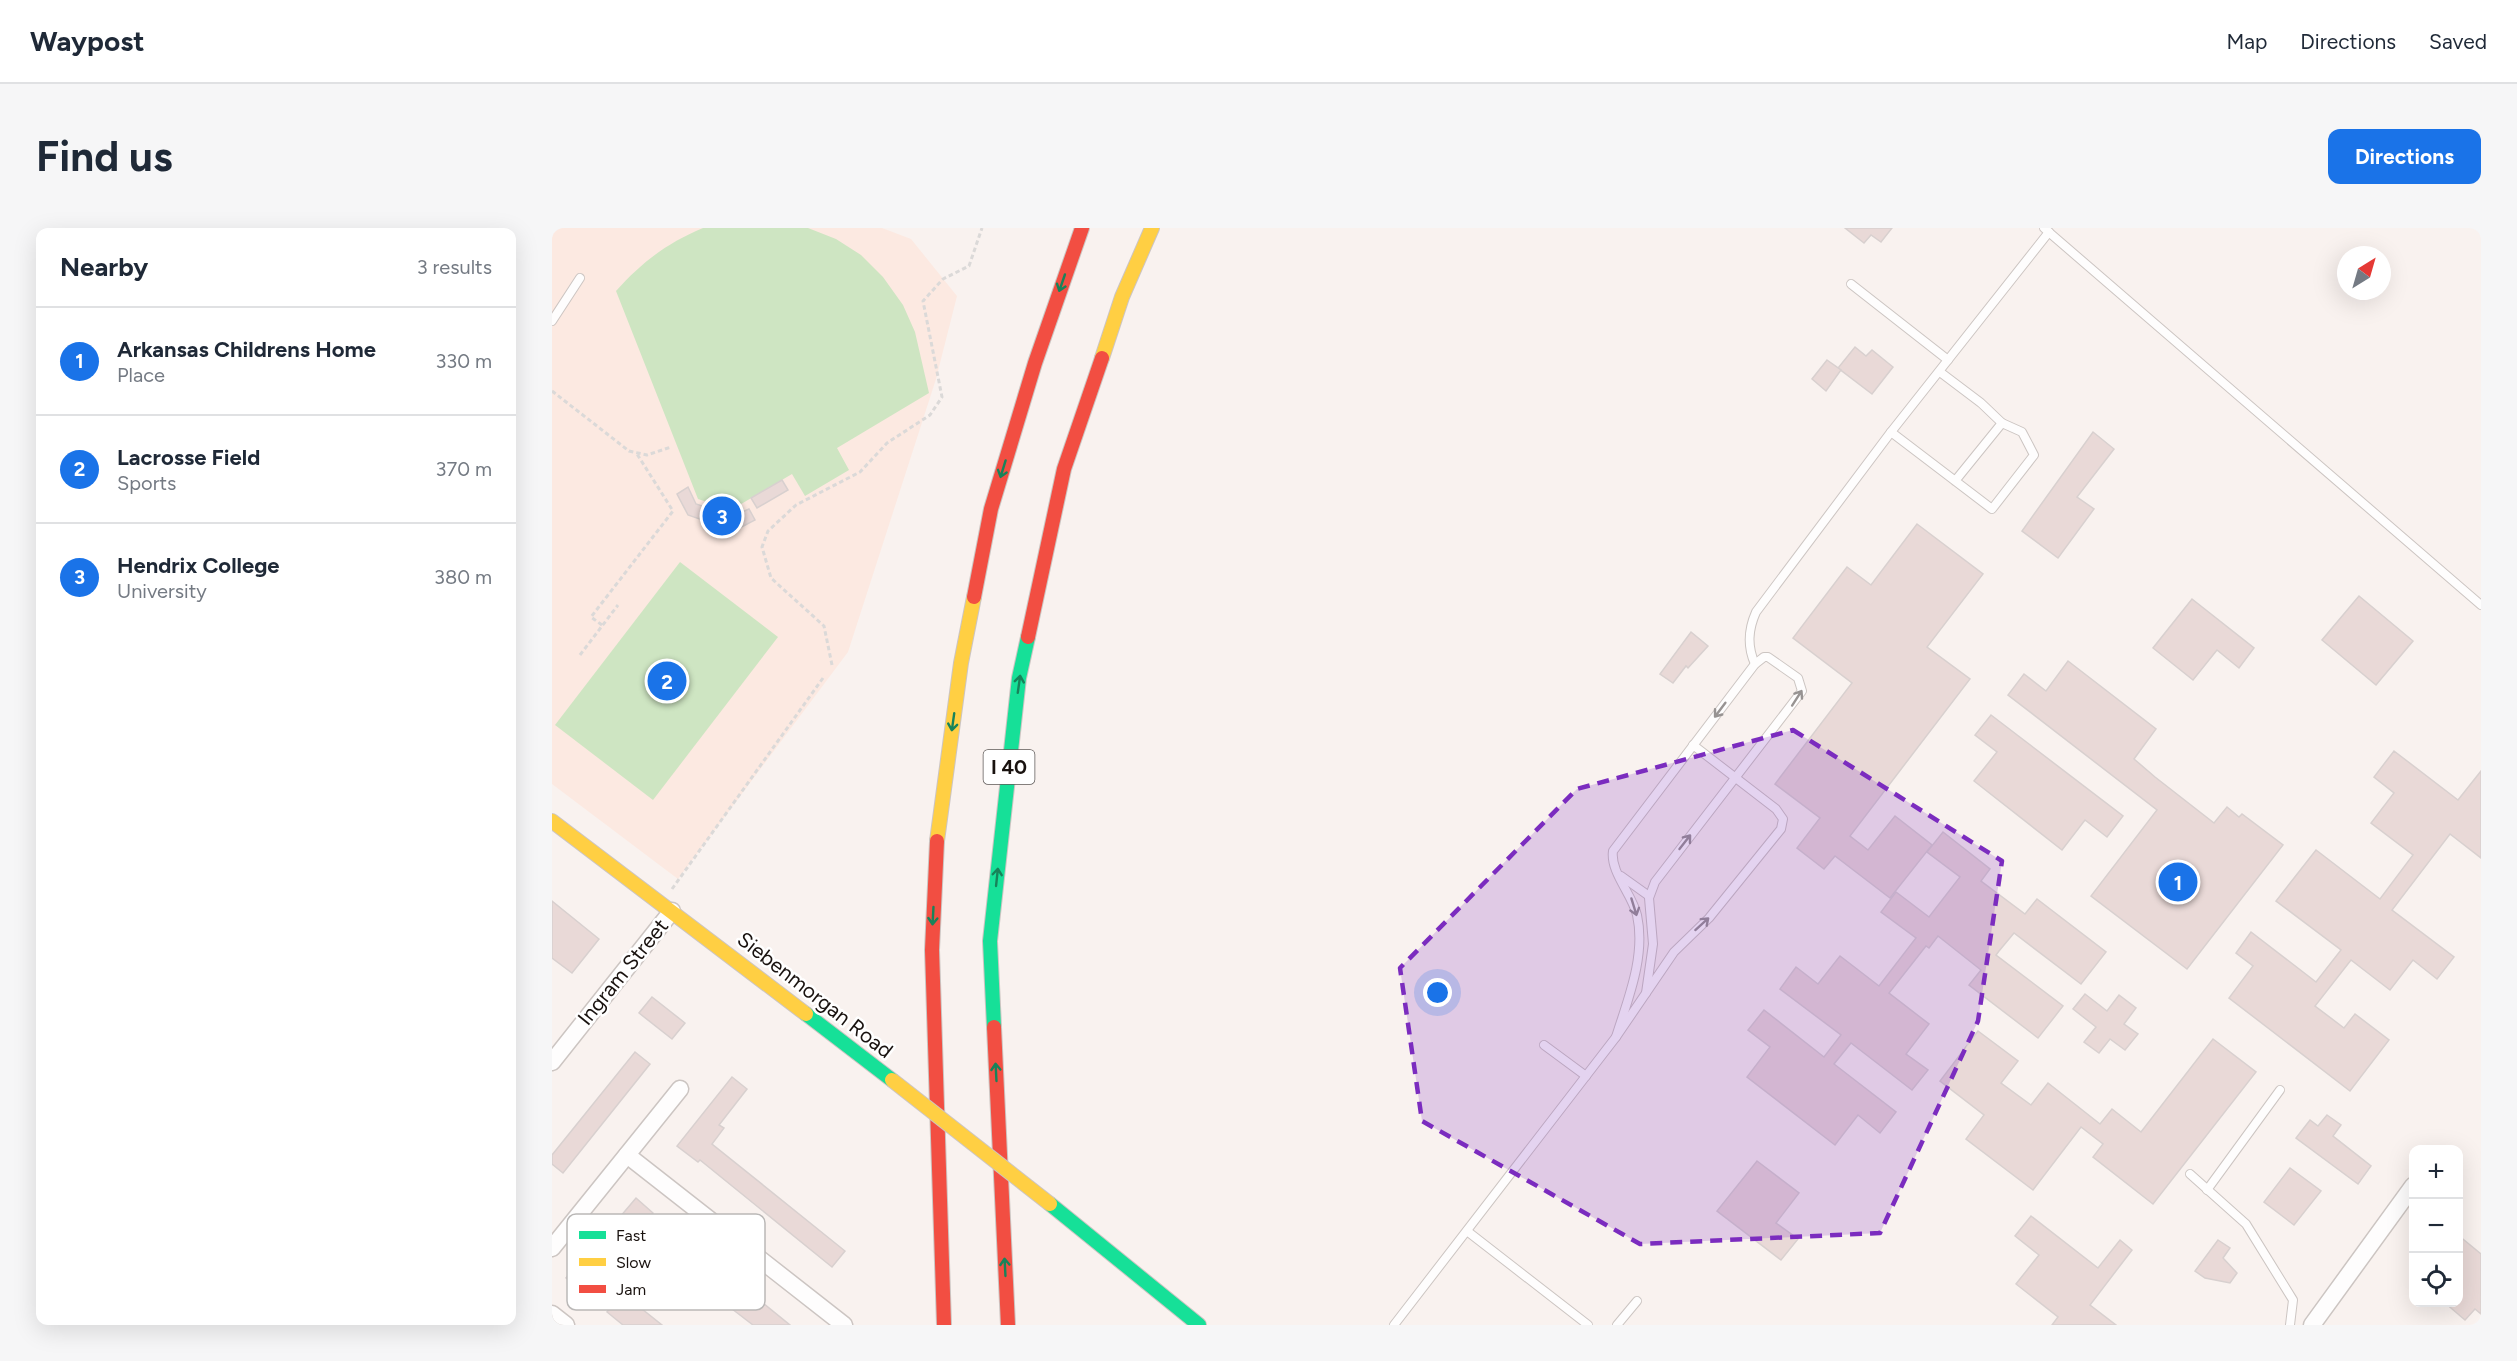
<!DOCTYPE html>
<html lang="en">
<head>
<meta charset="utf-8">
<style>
  body { margin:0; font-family:Figtree,sans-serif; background:#f6f6f7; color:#1f2937 }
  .controls { position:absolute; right:18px; bottom:18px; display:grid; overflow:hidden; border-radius:12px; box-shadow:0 6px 24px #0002 }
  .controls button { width:54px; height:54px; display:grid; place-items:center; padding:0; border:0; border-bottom:2px solid #e0e1e3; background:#fff; color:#1f2937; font:30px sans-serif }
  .compass { position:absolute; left:1785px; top:18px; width:54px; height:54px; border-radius:50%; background:#fff; box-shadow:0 6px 24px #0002; rotate:37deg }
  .you { position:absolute; left:886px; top:765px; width:21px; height:21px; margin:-15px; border:4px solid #fff; border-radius:50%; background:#1a73e8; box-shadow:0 0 0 9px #1a73e833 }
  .badge { display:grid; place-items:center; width:39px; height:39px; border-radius:50%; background:#1a73e8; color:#fff; font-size:20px; font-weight:700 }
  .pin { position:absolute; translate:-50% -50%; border:3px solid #fff; box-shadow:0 2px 6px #0006 }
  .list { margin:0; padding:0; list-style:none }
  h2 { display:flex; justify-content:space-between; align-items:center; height:78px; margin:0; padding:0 24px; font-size:26px }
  h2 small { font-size:20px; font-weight:400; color:#747a83 }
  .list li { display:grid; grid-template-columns:39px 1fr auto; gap:18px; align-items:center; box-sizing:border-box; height:108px; padding:0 24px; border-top:2px solid #e0e1e3 }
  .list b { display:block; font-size:22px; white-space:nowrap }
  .list p { margin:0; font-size:20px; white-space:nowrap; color:#747a83 }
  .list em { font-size:20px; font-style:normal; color:#747a83 }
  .icon { flex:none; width:33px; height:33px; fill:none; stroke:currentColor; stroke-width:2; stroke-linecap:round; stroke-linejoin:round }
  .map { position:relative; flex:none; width:1929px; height:1097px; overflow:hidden; border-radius:12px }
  header { display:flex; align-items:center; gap:36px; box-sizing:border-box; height:84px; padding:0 30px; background:#fff; border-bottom:2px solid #e0e1e3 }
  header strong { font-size:28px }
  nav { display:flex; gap:33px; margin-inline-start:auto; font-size:21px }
  .intro { display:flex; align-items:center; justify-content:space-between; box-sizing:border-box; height:144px; padding:0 36px }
  h1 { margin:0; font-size:42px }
  .button { padding:15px 27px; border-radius:12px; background:#1a73e8; color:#fff; font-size:21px; font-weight:700 }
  main { display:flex; gap:36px; padding:0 36px }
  aside { flex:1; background:#fff; border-radius:12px; box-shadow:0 6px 24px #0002 }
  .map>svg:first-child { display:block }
</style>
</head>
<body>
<header>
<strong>Waypost</strong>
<nav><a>Map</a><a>Directions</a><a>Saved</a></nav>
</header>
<div class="intro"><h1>Find us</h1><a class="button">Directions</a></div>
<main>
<aside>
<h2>Nearby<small>3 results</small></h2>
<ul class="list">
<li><span class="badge">1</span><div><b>Arkansas Childrens Home</b><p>Place</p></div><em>330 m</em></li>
<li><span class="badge">2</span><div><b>Lacrosse Field</b><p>Sports</p></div><em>370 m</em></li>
<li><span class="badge">3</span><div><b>Hendrix College</b><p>University</p></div><em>380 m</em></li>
</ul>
</aside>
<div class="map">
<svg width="1929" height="1097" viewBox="0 0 1929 1097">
  <rect width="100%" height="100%" fill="#f9f2ef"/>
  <polygon fill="#fce9e1" points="0,0 330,0 359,11 405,68 384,151 296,424 126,651 0,556"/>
  <g fill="#cee5c2">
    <path d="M 151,0 L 256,0 L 284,11 L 309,27 L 331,49 L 351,77 L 363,104 L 377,165 L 285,220 L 297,242 L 253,268 L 240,246 L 179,282 L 146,271 L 64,63 C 90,34 115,15 151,0 Z"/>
    <polygon points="128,334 226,409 101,572 3,497"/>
  </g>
  <g fill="#e9d9d7" stroke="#d8d0cf" stroke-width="1.5">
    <polygon points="1293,0 1340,0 1329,14 1319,7 1312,15"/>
    <polygon points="1303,119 1314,128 1320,122 1341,139 1320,166 1286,140"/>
    <polygon points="1275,132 1289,142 1274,163 1260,151"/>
    <polygon points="1541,204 1562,221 1525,269 1542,281 1506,330 1470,303"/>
    <polygon points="230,252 236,262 205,280 199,270"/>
    <polygon points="136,259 144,276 181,288 197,281 203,292 182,303 136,287 125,266"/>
    <polygon points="1365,296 1431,346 1375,419 1418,451 1298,608 1316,622 1343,588 1380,617 1338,670 1283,628 1272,641 1245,620 1268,590 1223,556 1300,455 1241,410 1295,339 1319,357"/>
    <polygon points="1807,368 1861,413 1824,457 1770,412"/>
    <polygon points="1640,371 1702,420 1687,440 1665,422 1641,452 1601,420"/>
    <polygon points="1139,404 1156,418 1136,440 1134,438 1121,455 1108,446"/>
    <polygon points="1516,433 1604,501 1582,531 1603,549 1662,595 1675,579 1687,589 1690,586 1731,617 1635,741 1539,668 1605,582 1456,467 1472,446 1494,463"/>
    <polygon points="1439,487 1571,588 1555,609 1533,592 1510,622 1422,553 1445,524 1423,507"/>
    <polygon points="1842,523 1906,572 1929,543 1929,630 1898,606 1840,682 1902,729 1885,751 1861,732 1838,762 1799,732 1763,778 1792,800 1803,786 1837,812 1798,863 1677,770 1701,738 1684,725 1699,704 1764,754 1789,722 1724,673 1764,622 1828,671 1861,627 1819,595 1842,565 1822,549"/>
    <polygon points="1391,604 1438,641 1429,653 1473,686 1485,671 1554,724 1529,756 1462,705 1447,723 1444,727 1511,778 1486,810 1417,757 1429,742 1386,708 1377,720 1374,718 1337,765 1377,796 1354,826 1376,842 1360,862 1299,815 1282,836 1344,884 1328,905 1306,887 1283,917 1195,849 1218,819 1196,802 1212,782 1272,829 1289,807 1228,761 1244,739 1266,756 1288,728 1327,758 1364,710 1329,684 1344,664 1377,689 1408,649 1375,624"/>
    <polygon points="0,673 47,711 20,745 0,730"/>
    <polygon points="1533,766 1555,783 1567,767 1584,780 1572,796 1586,806 1573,822 1558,811 1547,825 1532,814 1544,799 1521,781"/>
    <polygon points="100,769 133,795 120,811 87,785"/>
    <polygon points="1426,803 1466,833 1449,855 1479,877 1496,855 1548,896 1560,881 1589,904 1661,811 1704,844 1601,976 1541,929 1551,916 1529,899 1481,962 1414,911 1432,887 1388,853"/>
    <polygon points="83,824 98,836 11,945 0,936 0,927"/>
    <polygon points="180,849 195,861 167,897 172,900 160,916 293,1023 280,1039 148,932 146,934 125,918"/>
    <polygon points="1775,887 1789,897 1781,908 1819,938 1806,956 1744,910 1758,892 1766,898"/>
    <polygon points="1205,933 1247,965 1224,995 1246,1011 1229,1032 1165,983"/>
    <polygon points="1738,940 1769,963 1742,997 1712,974"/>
    <polygon points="84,970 101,985 74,1016 57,1002"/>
    <polygon points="1479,988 1546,1040 1568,1012 1580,1022 1538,1077 1564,1097 1500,1097 1506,1089 1464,1056 1487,1027 1463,1008"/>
    <polygon points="119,1003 195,1062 238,1097 201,1097 171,1074 105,1021"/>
    <polygon points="1906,1007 1929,1026 1929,1086 1923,1081 1913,1092 1892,1074 1906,1074"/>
    <polygon points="1666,1012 1678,1020 1671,1030 1685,1045 1678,1055 1653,1050 1643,1043"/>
    <polygon points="40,1019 57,1033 32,1064 14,1050"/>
    <polygon points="70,1065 110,1097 71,1097 55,1084"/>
  </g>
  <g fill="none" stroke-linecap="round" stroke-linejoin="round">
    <g stroke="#ccc5c2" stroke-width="10">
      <g id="lane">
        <polyline points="1492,0 1929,377"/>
        <polyline points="1299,56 1396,132"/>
        <polyline points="0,93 28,50"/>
        <polyline points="1388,144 1429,175 1450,195"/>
        <polyline points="1339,204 1440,281 1482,227 1470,204 1450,195 1403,253"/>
        <path d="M 1203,436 C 1195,418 1196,402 1204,384 L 1339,204 L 1497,4"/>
        <polyline points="1069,648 1097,668"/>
        <path d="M 1064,809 C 1076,771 1094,728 1085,687 C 1080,666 1058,644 1061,623 L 1203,436 L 1212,429 L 1216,429 L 1246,450 L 1250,463 L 1103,654 L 1097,670 L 1101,716 L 1094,765"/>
        <polyline points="992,817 1034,848"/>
        <polyline points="1638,946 1694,996 1741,1072 1738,1097"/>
        <polyline points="1655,962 1728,862"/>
        <polyline points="915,1003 1036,1097"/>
        <polyline points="842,1097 1064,809 1122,724 1157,690 1229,601 1231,591 1224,581 1141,517"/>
        <polyline points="1065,1097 1085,1073"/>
      </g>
    </g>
    <g stroke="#ccc5c2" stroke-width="19">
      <g id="street">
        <polyline points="0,834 120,683"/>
        <polyline points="75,927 292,1097"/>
        <polyline points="0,1020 128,861"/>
        <polyline points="0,1086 14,1097"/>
        <polyline points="1760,1097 1861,958"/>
      </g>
    </g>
    <g stroke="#ccc5c2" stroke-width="16">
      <g id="fast">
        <polyline points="254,786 340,852"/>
        <polyline points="442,799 438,713 467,450 476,409"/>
        <polyline points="498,976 647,1097"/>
      </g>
    </g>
    <g stroke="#ccc5c2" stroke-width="16">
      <g id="slow">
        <polyline points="550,130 570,69 600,0"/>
        <polyline points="0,593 254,786"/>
        <polyline points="385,613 409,435 422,369"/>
      </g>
    </g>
    <g stroke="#ccc5c2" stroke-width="16">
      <g id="jam">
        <polyline points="422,369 439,281 483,135 530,0"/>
        <polyline points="476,409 512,241 550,130"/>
        <polyline points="385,613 380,722 392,1097"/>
        <polyline points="442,799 456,1097"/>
      </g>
    </g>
    <g stroke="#dbd9d8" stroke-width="3" stroke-dasharray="4.5 3" stroke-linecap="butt">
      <polyline points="0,163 77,223 95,227 119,219"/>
      <polyline points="50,397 39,389 121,283 85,226"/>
      <polyline points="28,427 66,377"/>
      <polyline points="280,437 272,398 219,350 210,319 216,303 244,277 308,244 335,215 378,187 390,169 371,73 391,51 417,38 430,0"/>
      <polyline points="120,661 271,450"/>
    </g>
    <use href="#lane" stroke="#fefdfd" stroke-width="8"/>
    <use href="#street" stroke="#fefdfd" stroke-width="16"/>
    <use href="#fast" stroke="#16e098" stroke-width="14"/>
    <use href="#slow" stroke="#ffcf43" stroke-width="14"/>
    <use href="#jam" stroke="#f24e42" stroke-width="14"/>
    <g stroke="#ccc5c2" stroke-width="16" stroke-linecap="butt">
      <polyline id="slow-bridge" points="340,852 498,976"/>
    </g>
    <use href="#slow-bridge" stroke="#ffcf43" stroke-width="14"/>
  </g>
  <defs><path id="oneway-shaft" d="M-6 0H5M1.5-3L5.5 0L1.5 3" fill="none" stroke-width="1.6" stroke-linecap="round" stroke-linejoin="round" transform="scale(1.5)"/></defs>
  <g stroke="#17835a">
    <use href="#oneway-shaft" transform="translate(510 55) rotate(109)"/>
    <use href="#oneway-shaft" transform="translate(451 241) rotate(107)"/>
    <use href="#oneway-shaft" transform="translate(467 456) rotate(-82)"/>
    <use href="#oneway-shaft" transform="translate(401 494) rotate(98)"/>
    <use href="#oneway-shaft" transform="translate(445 649) rotate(-84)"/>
    <use href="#oneway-shaft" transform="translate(381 688) rotate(93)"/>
    <use href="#oneway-shaft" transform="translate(444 844) rotate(-93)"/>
    <use href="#oneway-shaft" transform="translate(453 1039) rotate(-93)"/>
  </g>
  <g stroke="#979392">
    <use href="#oneway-shaft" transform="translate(1245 470) rotate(-57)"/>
    <use href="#oneway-shaft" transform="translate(1168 482) rotate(127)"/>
    <use href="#oneway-shaft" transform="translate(1133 614) rotate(-52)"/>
    <use href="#oneway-shaft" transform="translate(1082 679) rotate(73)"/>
    <use href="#oneway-shaft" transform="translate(1150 696) rotate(-42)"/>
  </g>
  <path fill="#7b2cbf" fill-opacity="0.2" stroke="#7b2cbf" stroke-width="4.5" stroke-dasharray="12 8" stroke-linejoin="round" d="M 1241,502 L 1450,633 L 1426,793 L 1328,1005 L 1088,1016 L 870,893 L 848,740 L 1025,561 Z"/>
  <g text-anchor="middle" stroke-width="5" stroke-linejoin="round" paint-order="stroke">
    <rect fill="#fff" stroke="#5e5957" stroke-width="1.5" x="431.5" y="522" width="51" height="34" rx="4.5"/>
    <g font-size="20" font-weight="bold" fill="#19120f">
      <text x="457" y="546">I 40</text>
    </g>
    <g font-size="21" fill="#19120f" stroke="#fff">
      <text transform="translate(71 744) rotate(-51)" y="7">Ingram Street</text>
      <text transform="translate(263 767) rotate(38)" y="7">Siebenmorgan Road</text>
    </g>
  </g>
  <rect x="15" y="986" width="198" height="96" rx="9" fill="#fff" stroke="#bab8b7" stroke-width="1.5"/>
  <rect x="27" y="1003" width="27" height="8" fill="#16e098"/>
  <rect x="27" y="1030" width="27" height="8" fill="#ffcf43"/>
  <rect x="27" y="1057" width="27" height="8" fill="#f24e42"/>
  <g font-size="16" fill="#19120f">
    <text x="64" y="1013">Fast</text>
    <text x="64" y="1040">Slow</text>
    <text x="64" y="1067">Jam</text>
  </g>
</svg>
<div class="controls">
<button>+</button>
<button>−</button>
<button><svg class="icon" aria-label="locate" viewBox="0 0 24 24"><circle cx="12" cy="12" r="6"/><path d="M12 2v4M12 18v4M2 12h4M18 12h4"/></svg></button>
</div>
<svg class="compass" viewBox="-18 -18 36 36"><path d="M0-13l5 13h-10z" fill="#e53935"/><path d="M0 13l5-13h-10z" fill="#747a83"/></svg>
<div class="you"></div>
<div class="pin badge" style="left:1626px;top:654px">1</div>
<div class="pin badge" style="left:115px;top:453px">2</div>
<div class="pin badge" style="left:170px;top:288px">3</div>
</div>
</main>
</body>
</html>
